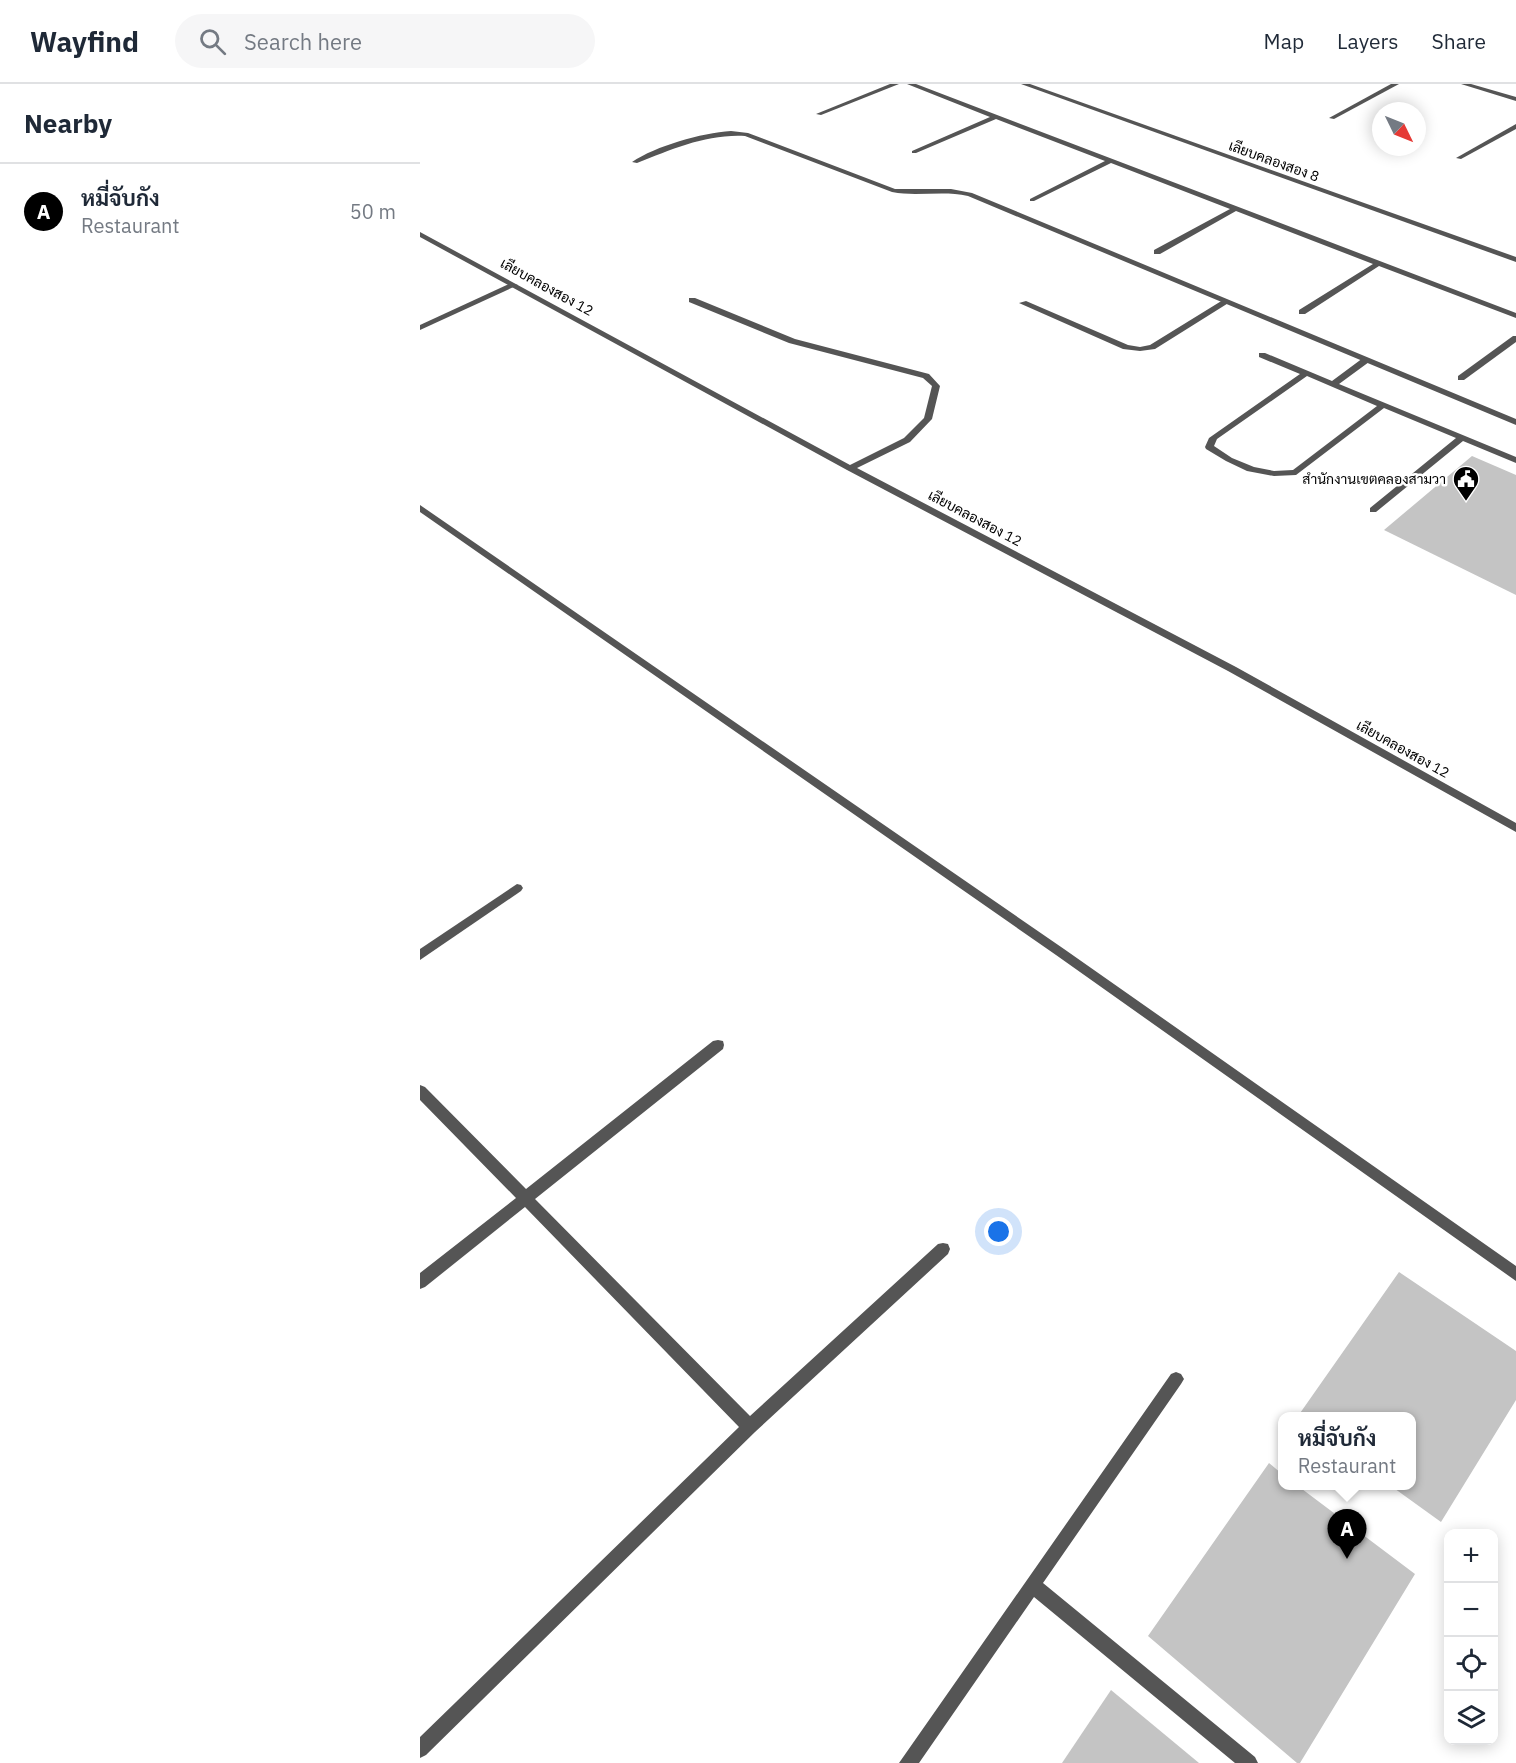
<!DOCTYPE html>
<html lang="en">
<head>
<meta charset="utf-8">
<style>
  body { margin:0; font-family:"IBM Plex Sans",Sarabun,sans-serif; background:#f6f6f7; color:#1f2937 }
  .controls { position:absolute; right:18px; bottom:18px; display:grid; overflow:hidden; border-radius:12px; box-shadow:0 3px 15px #0003 }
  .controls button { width:54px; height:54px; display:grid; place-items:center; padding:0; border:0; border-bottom:2px solid #e0e1e3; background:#fff; color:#1f2937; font:30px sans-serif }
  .compass { position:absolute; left:952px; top:18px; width:54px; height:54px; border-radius:50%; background:#fff; box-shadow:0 3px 15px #0003; rotate:133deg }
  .you { position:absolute; left:579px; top:1148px; width:21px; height:21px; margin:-15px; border:4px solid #fff; border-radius:50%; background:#1a73e8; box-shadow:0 0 0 9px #1a73e833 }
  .badge { display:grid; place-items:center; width:39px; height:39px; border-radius:50%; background:#000; color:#fff; font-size:20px; font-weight:700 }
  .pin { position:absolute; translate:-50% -50px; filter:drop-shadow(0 2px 3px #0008) }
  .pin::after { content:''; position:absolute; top:32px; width:21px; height:18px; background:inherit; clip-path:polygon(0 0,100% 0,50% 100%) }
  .popup { position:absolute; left:858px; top:1328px; width:138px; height:78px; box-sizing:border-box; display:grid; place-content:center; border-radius:12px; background:#fff; filter:drop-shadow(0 2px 4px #0005); font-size:20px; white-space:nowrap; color:#747a83 }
  .popup b { font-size:22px; color:#1f2937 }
  .popup::after { content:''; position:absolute; left:50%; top:100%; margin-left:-12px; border:12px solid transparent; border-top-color:#fff }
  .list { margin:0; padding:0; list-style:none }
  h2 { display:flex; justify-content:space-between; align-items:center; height:78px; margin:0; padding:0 24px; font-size:26px }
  h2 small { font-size:20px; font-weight:400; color:#747a83 }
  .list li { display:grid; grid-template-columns:39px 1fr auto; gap:18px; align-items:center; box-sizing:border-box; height:96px; padding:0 24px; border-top:2px solid #e0e1e3 }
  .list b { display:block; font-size:22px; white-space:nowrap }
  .list p { margin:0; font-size:20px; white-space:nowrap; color:#747a83 }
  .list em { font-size:20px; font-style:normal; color:#747a83 }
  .icon { flex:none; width:33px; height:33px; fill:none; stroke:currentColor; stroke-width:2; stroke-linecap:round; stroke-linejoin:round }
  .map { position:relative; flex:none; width:1096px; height:1679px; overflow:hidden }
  header { display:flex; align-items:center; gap:36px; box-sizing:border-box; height:84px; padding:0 30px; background:#fff; border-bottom:2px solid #e0e1e3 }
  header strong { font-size:28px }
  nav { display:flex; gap:33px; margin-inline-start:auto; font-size:21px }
  .search { width:420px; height:54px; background:#f6f6f7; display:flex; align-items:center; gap:15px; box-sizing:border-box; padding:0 21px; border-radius:33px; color:#747a83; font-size:22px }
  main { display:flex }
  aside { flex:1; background:#fff }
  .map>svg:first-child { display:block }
</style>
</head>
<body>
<header>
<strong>Wayfind</strong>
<div class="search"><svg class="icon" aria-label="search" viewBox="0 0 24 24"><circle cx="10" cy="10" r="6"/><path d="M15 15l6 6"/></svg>Search here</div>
<nav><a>Map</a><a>Layers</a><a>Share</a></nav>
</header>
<main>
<aside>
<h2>Nearby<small></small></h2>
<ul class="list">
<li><span class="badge">A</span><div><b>หมี่จับกัง</b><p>Restaurant</p></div><em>50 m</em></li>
</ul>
</aside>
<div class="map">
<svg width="1096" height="1679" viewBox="0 0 1096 1679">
  <rect width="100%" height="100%" fill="#fff"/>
  <g fill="#c4c4c4">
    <polygon points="1052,372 1096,391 1096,511 964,446"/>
    <polygon points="979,1188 1096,1267 1096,1316 1021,1438 971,1402 992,1402 992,1332 878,1332"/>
    <polygon points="849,1379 862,1390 862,1402 878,1402 995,1490 880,1679 877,1679 728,1552"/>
    <polygon points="691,1606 779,1679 642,1679"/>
  </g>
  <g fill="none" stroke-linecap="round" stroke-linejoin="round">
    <g fill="#555" fill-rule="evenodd">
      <polygon points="91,199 98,201 0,246 0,241"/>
      <polygon points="803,216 810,218 735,265 720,267 703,265 599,219 606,217 708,261 720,263 730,261"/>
      <path d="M 839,269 L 845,269 L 912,297 L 943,274 L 949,274 L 949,278 L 919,300 L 1096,373 L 1096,379 L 1043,357 L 956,428 L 950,428 L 950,424 L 1036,354 L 964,324 L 876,391 L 854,392 L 827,387 L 806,377 L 786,365 L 785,363 L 789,354 L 880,290 L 839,273 ZM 887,292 L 957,322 L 873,386 L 854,387 L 834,383 L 812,374 L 794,362 L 797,355 Z"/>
    </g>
    <g fill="#555" fill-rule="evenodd">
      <polygon points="470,0 479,0 401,31 396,30"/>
      <polygon points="487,0 496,0 1096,229 1096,234 959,182 885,230 879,230 879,226 953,180 816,127 740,170 734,170 734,166 810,125 691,79 614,117 610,117 610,115 685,77 576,35 496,69 492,69 492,67 570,33"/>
      <polygon points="601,0 610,0 1096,173 1096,178"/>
      <polygon points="971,0 979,0 914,35 909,34"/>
      <polygon points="1041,0 1051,0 1096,13 1096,17"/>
      <polygon points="1096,40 1096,45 1041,75 1036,74"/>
      <path d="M 311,47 L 328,49 L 475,105 L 531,105 L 552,109 L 1096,335 L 1096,341 L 548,112 C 523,106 497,113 472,108 L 325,52 C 286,50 253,65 217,79 L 212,78 C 236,62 281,49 311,47 Z"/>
      <polygon points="0,148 430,381 484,354 504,334 512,302 503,294 369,259 269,218 269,214 275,214 375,255 509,290 520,302 512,335 490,358 437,384 816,583 1096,739 1096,748 808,587 427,386 0,153"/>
      <polygon points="1093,252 1096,252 1096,258 1044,296 1038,296 1038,292"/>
      <polygon points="0,421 644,865 1096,1182 1096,1197 636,871 0,428"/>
      <polygon points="97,800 101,801 103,804 101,807 0,876 0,865"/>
      <polygon points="298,956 303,957 304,961 303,965 115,1115 330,1332 518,1160 523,1159 528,1160 530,1165 528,1170 335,1348 6,1671 0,1674 0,1653 319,1343 105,1123 5,1203 0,1205 0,1189 96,1114 0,1016 0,1001 5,1003 106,1105 293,957"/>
      <polygon points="756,1288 761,1290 764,1295 761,1300 623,1499 835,1673 838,1679 815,1679 614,1513 499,1679 479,1679 751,1290"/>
    </g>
  </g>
  <defs>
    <g id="civic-pin" transform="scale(1.35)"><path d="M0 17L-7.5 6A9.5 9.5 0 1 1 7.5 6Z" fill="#000" stroke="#fff"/><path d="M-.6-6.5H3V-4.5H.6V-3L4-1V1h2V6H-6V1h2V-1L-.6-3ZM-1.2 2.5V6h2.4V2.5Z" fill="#fff"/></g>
  </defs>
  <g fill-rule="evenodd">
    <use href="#civic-pin" x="1046" y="395"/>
  </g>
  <g text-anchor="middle" stroke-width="5" stroke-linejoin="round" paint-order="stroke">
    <g font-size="14" fill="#000" stroke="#fff">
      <text transform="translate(854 77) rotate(20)" y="5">เลียบคลองสอง 8</text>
      <text transform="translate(127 203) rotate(29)" y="5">เลียบคลองสอง 12</text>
      <text transform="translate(555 434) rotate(28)" y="5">เลียบคลองสอง 12</text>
      <text transform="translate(983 665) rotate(29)" y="5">เลียบคลองสอง 12</text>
    </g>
    <g font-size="14" fill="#000" stroke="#fff" text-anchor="end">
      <text x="1026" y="400">สำนักงานเขตคลองสามวา</text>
    </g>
  </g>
</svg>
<div class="controls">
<button>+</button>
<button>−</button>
<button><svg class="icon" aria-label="locate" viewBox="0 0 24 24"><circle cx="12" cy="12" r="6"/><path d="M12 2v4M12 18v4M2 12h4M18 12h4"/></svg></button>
<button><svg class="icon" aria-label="layers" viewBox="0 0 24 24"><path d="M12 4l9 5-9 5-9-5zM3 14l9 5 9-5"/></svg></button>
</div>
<svg class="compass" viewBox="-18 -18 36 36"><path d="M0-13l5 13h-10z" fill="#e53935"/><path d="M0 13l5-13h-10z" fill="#747a83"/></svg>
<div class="you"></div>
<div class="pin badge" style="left:927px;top:1475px">A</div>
<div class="popup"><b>หมี่จับกัง</b>Restaurant</div>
</div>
</main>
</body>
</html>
